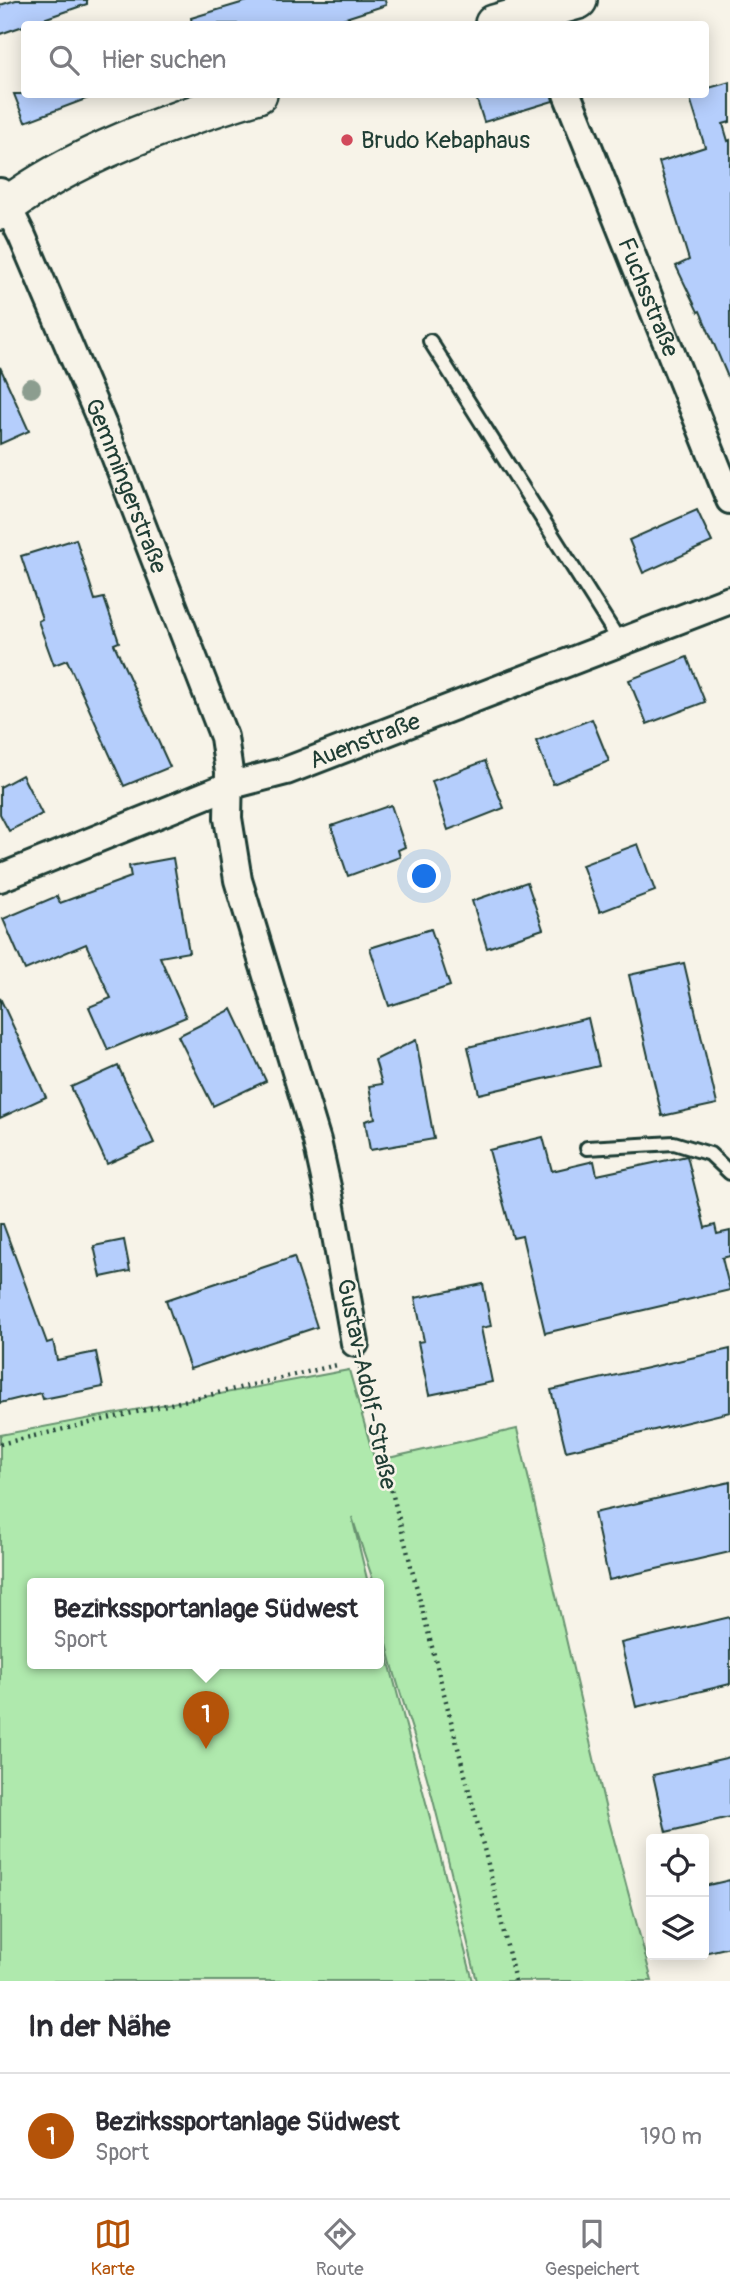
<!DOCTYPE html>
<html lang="de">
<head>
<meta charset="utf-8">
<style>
  body { margin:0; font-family:Pangolin,sans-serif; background:#f2f2f3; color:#2b2b33 }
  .controls { position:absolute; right:21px; bottom:21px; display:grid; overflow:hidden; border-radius:7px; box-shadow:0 4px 18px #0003 }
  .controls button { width:63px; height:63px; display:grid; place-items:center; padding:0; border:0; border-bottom:2px solid #e1e1e2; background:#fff; color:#2b2b33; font:35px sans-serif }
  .you { position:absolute; left:425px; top:877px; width:24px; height:24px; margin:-18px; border:5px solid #fff; border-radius:50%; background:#1a73e8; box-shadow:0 0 0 10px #1a73e833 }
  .badge { display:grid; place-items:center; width:46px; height:46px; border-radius:50%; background:#b45309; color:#fff; font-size:23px; font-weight:700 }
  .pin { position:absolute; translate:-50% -58px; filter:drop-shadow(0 2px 4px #0008) }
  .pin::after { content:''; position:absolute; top:37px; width:24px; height:21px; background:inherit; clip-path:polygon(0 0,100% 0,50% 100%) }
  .popup { position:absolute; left:27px; top:1578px; width:357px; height:91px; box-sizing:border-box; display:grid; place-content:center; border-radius:7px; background:#fff; filter:drop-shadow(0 2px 5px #0005); font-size:23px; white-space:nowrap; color:#7c7c81 }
  .popup b { font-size:26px; color:#2b2b33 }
  .popup::after { content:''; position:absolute; left:50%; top:100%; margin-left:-14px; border:14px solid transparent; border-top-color:#fff }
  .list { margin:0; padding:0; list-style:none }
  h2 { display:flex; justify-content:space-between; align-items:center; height:91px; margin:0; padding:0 28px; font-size:30px }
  h2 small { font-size:23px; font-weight:400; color:#7c7c81 }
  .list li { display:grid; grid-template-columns:46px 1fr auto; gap:21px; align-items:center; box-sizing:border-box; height:126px; padding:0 28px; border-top:2px solid #e1e1e2 }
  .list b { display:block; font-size:26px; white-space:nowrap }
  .list p { margin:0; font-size:23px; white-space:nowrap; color:#7c7c81 }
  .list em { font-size:23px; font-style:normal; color:#7c7c81 }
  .icon { flex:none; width:38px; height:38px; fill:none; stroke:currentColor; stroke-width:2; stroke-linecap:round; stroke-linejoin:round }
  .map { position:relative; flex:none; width:730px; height:1981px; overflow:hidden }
  .search { position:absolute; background:#fff; box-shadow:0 4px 18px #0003; left:21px; right:21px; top:21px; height:77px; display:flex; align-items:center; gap:18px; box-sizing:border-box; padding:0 24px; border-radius:7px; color:#7c7c81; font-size:26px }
  .sheet { height:217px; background:#fff }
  nav { display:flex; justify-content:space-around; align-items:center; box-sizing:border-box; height:98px; border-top:2px solid #e1e1e2; background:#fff; font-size:19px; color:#7c7c81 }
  nav a { display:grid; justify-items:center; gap:4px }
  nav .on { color:#b45309 }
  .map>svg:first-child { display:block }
</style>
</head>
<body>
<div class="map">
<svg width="730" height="1981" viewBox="0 0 730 1981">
  <rect width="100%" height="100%" fill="#f7f3e8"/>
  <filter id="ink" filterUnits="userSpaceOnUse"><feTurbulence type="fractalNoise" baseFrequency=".0143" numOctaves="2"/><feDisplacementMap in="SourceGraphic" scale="14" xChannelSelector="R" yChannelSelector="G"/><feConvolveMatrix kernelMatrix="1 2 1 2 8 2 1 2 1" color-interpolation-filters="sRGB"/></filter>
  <g filter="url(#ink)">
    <path fill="#afe9ad" stroke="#679370" stroke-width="2" d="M 349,1370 L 375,1461 L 517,1429 L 606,1810 L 652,1981 L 477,1981 C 460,1912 445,1842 426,1774 C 409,1716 379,1642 379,1583 L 374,1583 L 352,1517 L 368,1583 L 33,1583 L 33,1663 L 379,1663 L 379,1624 L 473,1981 L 0,1981 L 0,1435 Z"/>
    <g fill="#b5cefc" stroke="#1f3d34" stroke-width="2">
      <polygon points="16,0 87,0 87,4 0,34 0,5"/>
      <polygon points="251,0 385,0 386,5 327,24 192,24 191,18"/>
      <polygon points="730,82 730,122 723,124 728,141 730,140 730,382 700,311 698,312 676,266 689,260 659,162 705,147 689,95 705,94 705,89"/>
      <polygon points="14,94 91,94 91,97 25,122"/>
      <polygon points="475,94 552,94 553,101 484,122"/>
      <polygon points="0,367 29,431 0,444"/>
      <polygon points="697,510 712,542 643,573 629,540"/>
      <polygon points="76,539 95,600 104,598 119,642 114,644 170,767 124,786 67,660 54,665 38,621 42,619 21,556"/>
      <polygon points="687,657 705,702 647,724 629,680"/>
      <polygon points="592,719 609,761 553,784 536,741"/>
      <polygon points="485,761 504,808 448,830 432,781"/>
      <polygon points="22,775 42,814 9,831 0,814 0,787"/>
      <polygon points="391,805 405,847 398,850 400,857 348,876 331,826"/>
      <polygon points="638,844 655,891 600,912 582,865"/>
      <polygon points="173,858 189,952 160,957 186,1017 108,1050 89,1007 111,998 86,944 25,970 3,919 57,896 60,903 131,877 129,866"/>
      <polygon points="527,882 543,929 487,948 472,901"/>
      <polygon points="431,929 450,986 389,1006 370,948"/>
      <polygon points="684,963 717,1104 662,1116 629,975"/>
      <polygon points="0,998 46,1097 0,1118"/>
      <polygon points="232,1009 266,1081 213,1106 178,1036"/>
      <polygon points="588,1018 599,1066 479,1094 468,1047"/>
      <polygon points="416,1040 434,1139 370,1150 365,1121 375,1118 369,1086 382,1084 375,1060"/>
      <polygon points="118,1066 154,1143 107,1164 71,1087"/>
      <polygon points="543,1137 552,1171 594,1161 597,1175 687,1156 705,1228 715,1225 717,1234 730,1231 730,1256 722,1258 730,1290 545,1333 522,1236 513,1238 489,1150"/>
      <polygon points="0,1224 3,1224 47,1343 53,1341 57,1360 96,1352 103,1387 43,1399 41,1393 0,1403"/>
      <polygon points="124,1240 130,1271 101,1277 94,1246"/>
      <polygon points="294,1257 317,1327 190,1369 166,1300"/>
      <polygon points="483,1284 491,1326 481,1328 492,1382 429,1395 418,1342 424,1341 415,1298"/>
      <polygon points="730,1349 730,1412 566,1451 551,1390"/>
      <polygon points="730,1482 730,1552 609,1580 594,1513"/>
      <polygon points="730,1617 730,1684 636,1707 621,1643"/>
      <polygon points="730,1757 730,1817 666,1832 653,1775"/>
      <polygon points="730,1880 730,1947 704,1953 704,1886"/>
    </g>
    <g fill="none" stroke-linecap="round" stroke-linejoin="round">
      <g stroke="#1f3d34" stroke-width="18">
        <g id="lane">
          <polyline points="430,341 620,642"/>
          <polyline points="587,1148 674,1143 710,1154 730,1173"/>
        </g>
      </g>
      <g stroke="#1f3d34" stroke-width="32">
        <g id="street">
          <path id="s1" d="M 567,94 L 730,500"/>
          <path id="s2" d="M 0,192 L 22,236 L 107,435 L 224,737 L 229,772 L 228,818 L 238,880 L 317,1141 L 329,1196 L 355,1343"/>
          <path id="s3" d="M 0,878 L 228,786 L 286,771 L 730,600"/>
        </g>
      </g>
      <g stroke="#1f3d34" stroke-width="42">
        <g id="secondary">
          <polyline points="494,24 578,0"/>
          <path d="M 0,211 C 72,155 172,120 258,94"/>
        </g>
      </g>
      <g stroke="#1f3d34" stroke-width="4.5" stroke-dasharray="2 5" stroke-linecap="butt">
        <polyline points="360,1368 489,1868 515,1981"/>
        <polyline points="0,1444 337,1365"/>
      </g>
      <use href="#lane" stroke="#f7f3e8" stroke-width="12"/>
      <use href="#street" stroke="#f7f3e8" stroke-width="26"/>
      <use href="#secondary" stroke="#f7f3e8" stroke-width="37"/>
    </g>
    <circle fill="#8c9d8f" cx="31" cy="388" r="10"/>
  </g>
  <circle fill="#d1495b" stroke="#f7f3e8" stroke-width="2.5" cx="347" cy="140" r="7"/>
  <g text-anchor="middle" stroke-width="5" stroke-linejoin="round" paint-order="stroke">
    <g font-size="24" fill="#1f3d34" stroke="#f7f3e8" text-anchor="start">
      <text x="361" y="148">Brudo Kebaphaus</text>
    </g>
    <g font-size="24" fill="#1f3d34" stroke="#f7f3e8">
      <text dy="8" stroke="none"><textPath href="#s1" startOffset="219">Fuchsstraße</textPath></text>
      <text dy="8" stroke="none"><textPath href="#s2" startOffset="320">Gemmingerstraße</textPath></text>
      <text dy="8" stroke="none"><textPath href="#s3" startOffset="390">Auenstraße</textPath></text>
      <text transform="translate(367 1384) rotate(78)" y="8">Gustav-Adolf-Straße</text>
    </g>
  </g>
</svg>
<div class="controls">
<button><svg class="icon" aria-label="locate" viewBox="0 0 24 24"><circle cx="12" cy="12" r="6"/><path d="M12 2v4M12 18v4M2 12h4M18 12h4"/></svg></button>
<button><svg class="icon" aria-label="layers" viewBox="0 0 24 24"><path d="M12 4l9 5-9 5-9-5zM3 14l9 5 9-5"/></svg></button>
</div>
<div class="you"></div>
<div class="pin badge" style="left:206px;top:1749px">1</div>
<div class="popup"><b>Bezirkssportanlage Südwest</b>Sport</div>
<div class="search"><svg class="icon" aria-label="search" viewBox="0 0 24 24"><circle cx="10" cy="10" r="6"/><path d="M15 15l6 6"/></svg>Hier suchen</div>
</div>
<section class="sheet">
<h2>In der Nähe<small></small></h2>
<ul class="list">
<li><span class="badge">1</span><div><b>Bezirkssportanlage Südwest</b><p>Sport</p></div><em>190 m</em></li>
</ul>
</section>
<nav>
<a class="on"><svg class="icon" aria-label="map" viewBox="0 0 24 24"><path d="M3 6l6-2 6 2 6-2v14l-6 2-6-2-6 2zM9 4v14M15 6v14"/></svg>Karte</a>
<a><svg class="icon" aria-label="directions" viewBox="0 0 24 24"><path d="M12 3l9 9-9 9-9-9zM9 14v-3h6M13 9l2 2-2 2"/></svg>Route</a>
<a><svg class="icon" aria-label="saved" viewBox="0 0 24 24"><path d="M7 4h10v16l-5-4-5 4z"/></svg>Gespeichert</a>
</nav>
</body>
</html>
